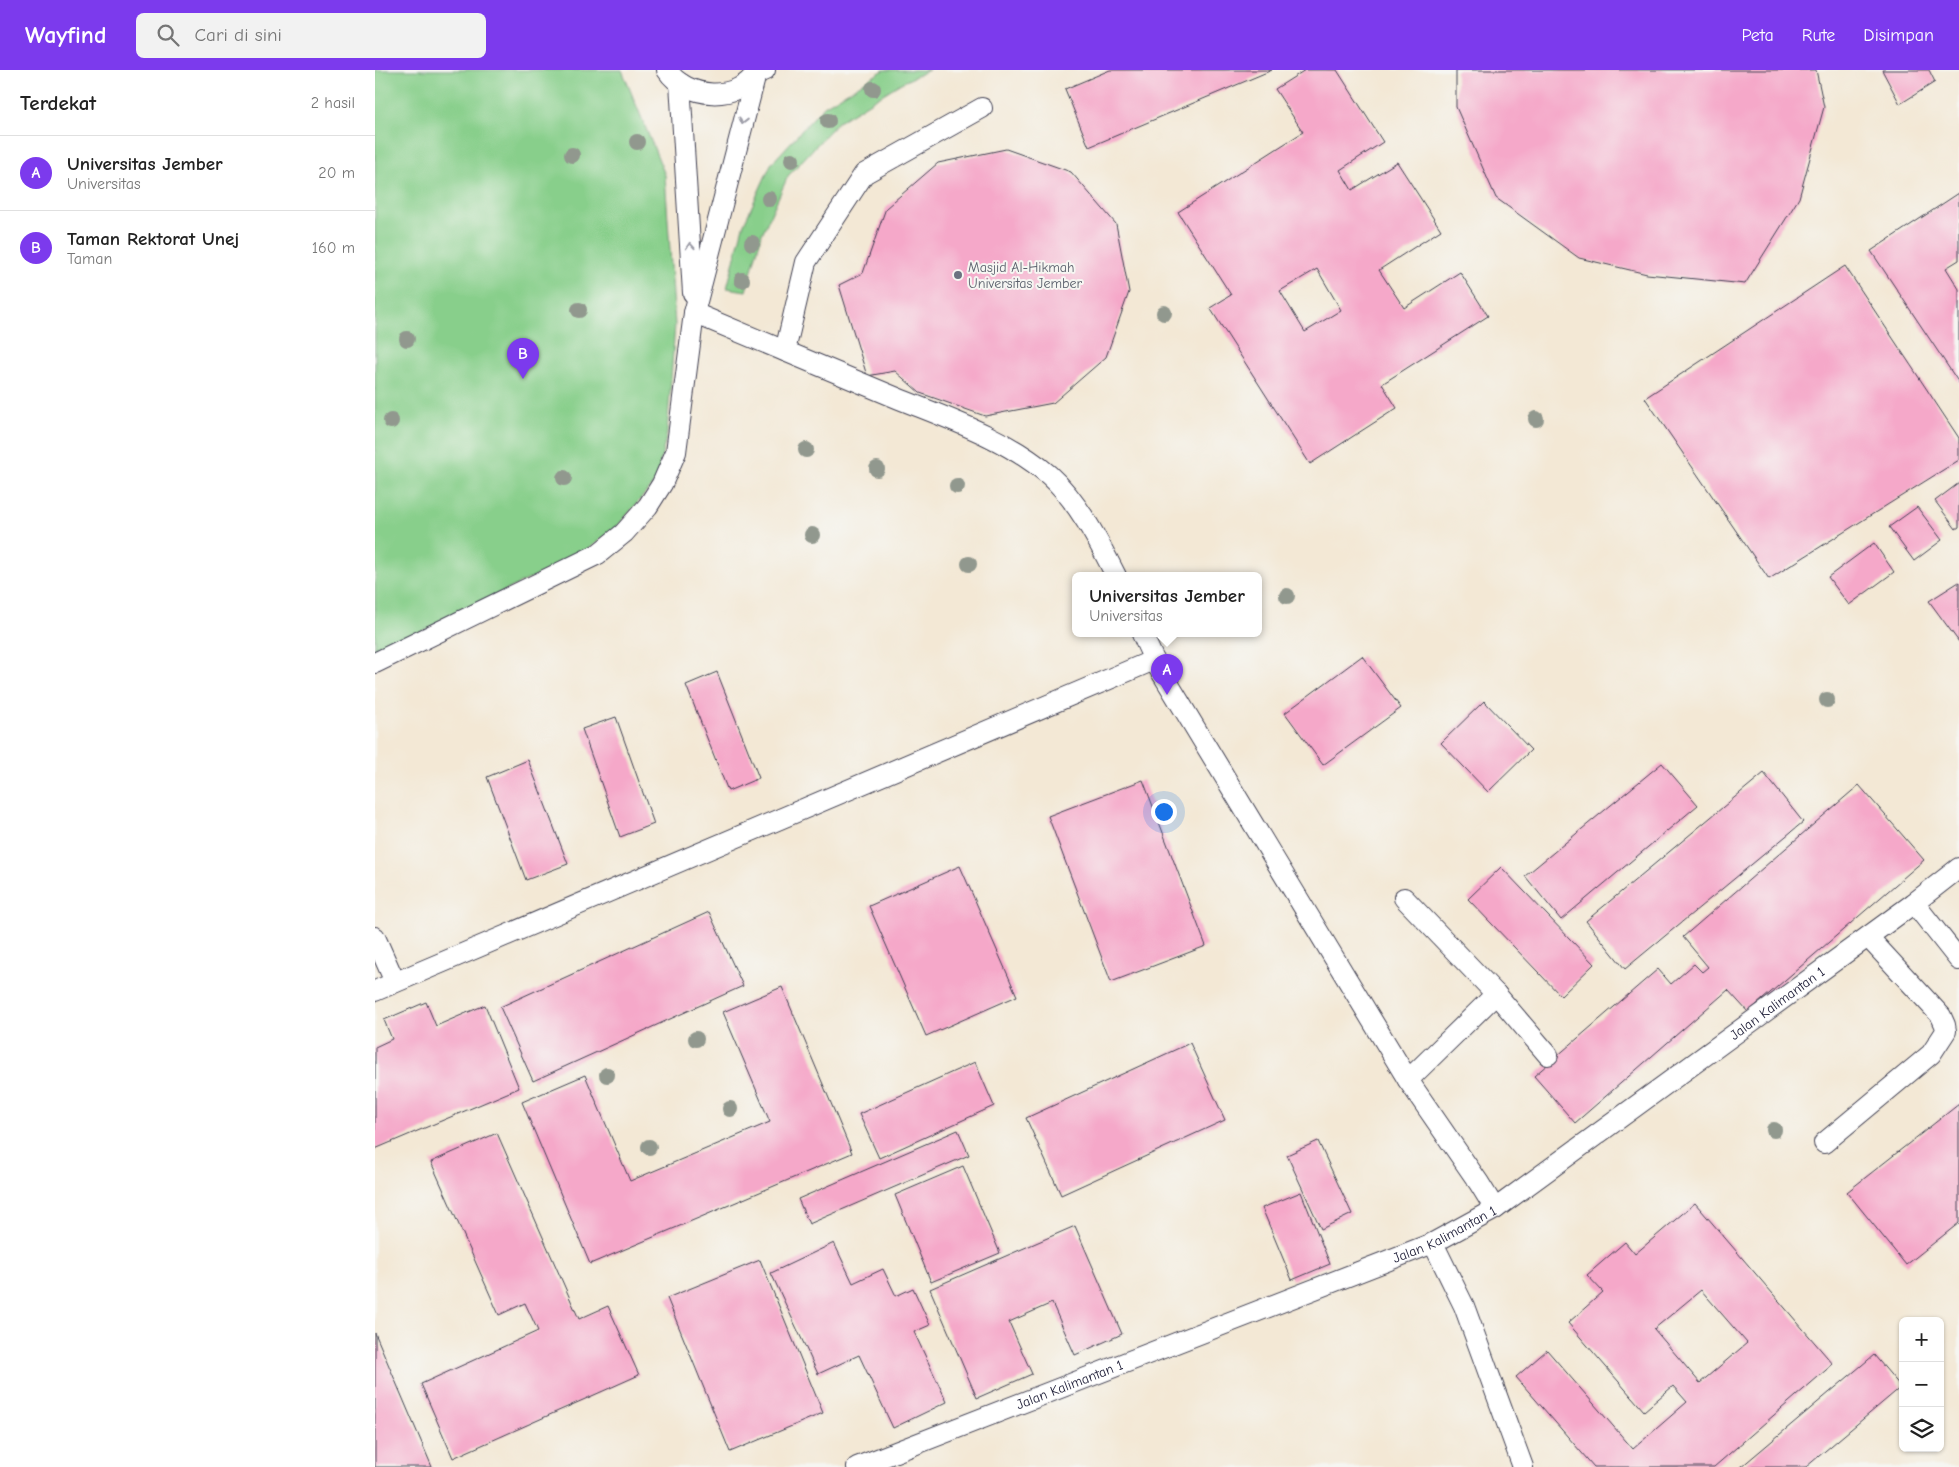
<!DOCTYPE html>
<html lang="id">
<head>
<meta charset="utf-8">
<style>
  body { margin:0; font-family:"Comic Neue",sans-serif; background:#f2f2f2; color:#222 }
  .controls { position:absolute; right:15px; bottom:15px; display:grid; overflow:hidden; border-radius:8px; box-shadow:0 1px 4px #0004 }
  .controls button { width:45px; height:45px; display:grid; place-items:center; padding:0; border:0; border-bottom:1px solid #e0e0e0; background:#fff; color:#222; font:25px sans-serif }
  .you { position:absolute; left:788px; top:741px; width:18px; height:18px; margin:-12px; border:4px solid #fff; border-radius:50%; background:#1a73e8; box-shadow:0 0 0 8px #1a73e833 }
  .badge { display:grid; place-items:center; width:32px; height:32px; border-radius:50%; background:#7c3aed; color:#fff; font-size:16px; font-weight:700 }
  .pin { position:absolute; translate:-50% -41px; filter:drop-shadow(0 1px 2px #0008) }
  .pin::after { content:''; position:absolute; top:26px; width:18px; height:15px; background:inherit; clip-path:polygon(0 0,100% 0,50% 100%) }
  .popup { position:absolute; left:697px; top:502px; width:190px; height:65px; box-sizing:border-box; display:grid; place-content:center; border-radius:8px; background:#fff; filter:drop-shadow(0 1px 4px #0005); font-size:16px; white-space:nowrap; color:#767676 }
  .popup b { font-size:19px; color:#222 }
  .popup::after { content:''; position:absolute; left:50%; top:100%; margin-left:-10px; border:10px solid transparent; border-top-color:#fff }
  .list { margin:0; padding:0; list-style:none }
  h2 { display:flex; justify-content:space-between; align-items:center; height:65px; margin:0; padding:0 20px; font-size:21px }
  h2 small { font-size:16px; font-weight:400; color:#767676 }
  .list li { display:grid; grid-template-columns:32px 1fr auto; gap:15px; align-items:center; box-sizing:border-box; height:75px; padding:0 20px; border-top:1px solid #e0e0e0 }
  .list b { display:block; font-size:19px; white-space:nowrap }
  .list p { margin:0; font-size:16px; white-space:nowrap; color:#767676 }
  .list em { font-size:16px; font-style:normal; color:#767676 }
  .icon { flex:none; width:28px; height:28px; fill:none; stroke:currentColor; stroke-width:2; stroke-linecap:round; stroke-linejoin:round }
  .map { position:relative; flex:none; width:1584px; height:1397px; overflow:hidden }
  header { display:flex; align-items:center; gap:30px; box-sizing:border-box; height:70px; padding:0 25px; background:#7c3aed; color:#fff }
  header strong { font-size:24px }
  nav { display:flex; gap:28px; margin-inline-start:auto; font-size:18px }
  .search { width:350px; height:45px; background:#f2f2f2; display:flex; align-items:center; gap:12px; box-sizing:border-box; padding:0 18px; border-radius:8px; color:#767676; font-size:19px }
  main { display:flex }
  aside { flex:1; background:#fff }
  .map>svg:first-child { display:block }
</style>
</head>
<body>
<header>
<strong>Wayfind</strong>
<div class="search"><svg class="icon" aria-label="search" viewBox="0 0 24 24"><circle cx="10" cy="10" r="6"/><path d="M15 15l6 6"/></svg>Cari di sini</div>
<nav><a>Peta</a><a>Rute</a><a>Disimpan</a></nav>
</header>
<main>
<aside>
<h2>Terdekat<small>2 hasil</small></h2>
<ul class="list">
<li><span class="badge">A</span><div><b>Universitas Jember</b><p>Universitas</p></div><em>20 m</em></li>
<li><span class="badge">B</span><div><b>Taman Rektorat Unej</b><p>Taman</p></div><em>160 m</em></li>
</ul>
</aside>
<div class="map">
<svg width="1584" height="1397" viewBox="0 0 1584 1397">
  <rect width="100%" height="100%" fill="#f6f6f2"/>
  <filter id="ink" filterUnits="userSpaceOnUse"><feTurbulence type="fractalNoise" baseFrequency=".02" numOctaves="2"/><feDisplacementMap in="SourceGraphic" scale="10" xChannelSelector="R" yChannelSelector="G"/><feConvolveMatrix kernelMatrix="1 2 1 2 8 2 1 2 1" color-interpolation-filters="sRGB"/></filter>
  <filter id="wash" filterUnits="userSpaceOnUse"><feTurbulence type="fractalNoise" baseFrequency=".0096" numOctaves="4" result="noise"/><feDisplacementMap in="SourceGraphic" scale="20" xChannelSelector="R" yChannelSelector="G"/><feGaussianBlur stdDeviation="1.12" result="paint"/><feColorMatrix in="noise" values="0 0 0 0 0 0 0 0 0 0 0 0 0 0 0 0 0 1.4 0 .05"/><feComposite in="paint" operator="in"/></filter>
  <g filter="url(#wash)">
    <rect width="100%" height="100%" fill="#f3e8d5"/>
    <g fill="#88cf8b" stroke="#557863">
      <polygon points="0,0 247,0 290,105 300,255 292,363 281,411 241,458 208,483 0,584"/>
      <polygon points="509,0 554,0 526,13 463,52 413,106 387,164 371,221 352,218 368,156 396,94 449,36"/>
    </g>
    <g id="blocks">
      <g fill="#f5a8c9" fill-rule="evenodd">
        <polygon points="735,0 897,0 714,77 690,19"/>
        <path d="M 930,0 L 962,0 L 1008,72 L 965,100 L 977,120 L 1022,92 L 1066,160 L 1004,200 L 1029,238 L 1085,202 L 1113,246 L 1007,314 L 1022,338 L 935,394 L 835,238 L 856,225 L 803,142 L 928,62 L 900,19 ZM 942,199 L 966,240 L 930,262 L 905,221 Z"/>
        <polygon points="1081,0 1441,0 1449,37 1424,128 1370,214 1272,204 1204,188 1121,128 1081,37"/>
        <polygon points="1507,0 1554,0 1560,12 1525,34"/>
        <polygon points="631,79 696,102 741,154 754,222 731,287 678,333 610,346 545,323 520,301 492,306 464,215 488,203 511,138 563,93"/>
        <polygon points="1584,123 1584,190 1571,198 1584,219 1584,313 1496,181"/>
        <polygon points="1470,196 1584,368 1584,390 1394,509 1270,328"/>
        <polygon points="1584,413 1584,457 1581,459 1560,431"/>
        <polygon points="1542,437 1567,470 1539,491 1514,457"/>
        <polygon points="1499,473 1519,502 1474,535 1453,507"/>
        <polygon points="1584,512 1584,572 1554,531"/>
        <polygon points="987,586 1026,638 948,695 910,643"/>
        <polygon points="342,602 384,708 353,721 311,615"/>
        <polygon points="1109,631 1156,680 1113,722 1066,673"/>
        <polygon points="241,647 279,754 245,767 207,659"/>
        <polygon points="153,690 193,794 151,810 112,707"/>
        <polygon points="1287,693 1323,735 1186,850 1150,806"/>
        <polygon points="1389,703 1428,752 1250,899 1211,851"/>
        <polygon points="768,710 831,876 736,912 673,746"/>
        <polygon points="1484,715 1549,790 1373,942 1353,920 1200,1053 1159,1006 1283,899 1296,914 1319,894 1327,902 1333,897 1308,867"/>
        <polygon points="585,796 642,926 551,966 494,836"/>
        <polygon points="1126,797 1219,894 1186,926 1093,829"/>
        <polygon points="334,842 368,916 158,1011 125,937"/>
        <polygon points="407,917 477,1083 215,1194 147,1032 210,1005 255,1111 395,1052 348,942"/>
        <polygon points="51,932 61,956 110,935 144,1018 0,1079 0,977 17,969 9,950"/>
        <polygon points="815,973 850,1050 686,1125 651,1048"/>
        <polygon points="600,992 619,1036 504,1088 484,1044"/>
        <polygon points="1584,1034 1584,1153 1531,1195 1472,1122"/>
        <polygon points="583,1060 594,1085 434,1154 423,1129"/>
        <polygon points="122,1063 204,1249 233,1236 264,1305 78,1388 46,1314 163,1261 150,1233 124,1245 56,1092"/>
        <polygon points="943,1071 977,1144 946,1159 912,1085"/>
        <polygon points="588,1096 625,1183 556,1212 520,1125"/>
        <polygon points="926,1122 955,1194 917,1210 887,1138"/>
        <path d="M 1320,1133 L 1458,1294 L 1339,1397 L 1219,1397 L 1141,1307 L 1172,1280 L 1258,1379 L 1312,1332 L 1298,1316 L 1269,1341 L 1193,1253 L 1228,1222 L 1212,1205 L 1250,1172 L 1260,1184 ZM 1326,1220 L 1372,1273 L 1325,1313 L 1279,1259 Z"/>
        <polygon points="700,1156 747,1264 700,1285 677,1233 634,1252 657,1304 602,1328 555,1219"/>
        <polygon points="459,1173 478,1213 508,1199 521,1226 538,1218 555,1255 539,1262 572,1332 518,1358 484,1285 443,1304 396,1203"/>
        <polygon points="385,1190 448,1343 355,1382 292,1228"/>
        <polygon points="0,1263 57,1397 0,1397"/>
        <polygon points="1499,1285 1526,1317 1431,1397 1366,1397"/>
      </g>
    </g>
  </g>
  <g filter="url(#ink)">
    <use href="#blocks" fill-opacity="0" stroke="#414052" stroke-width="1"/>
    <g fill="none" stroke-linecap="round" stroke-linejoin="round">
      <g stroke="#414052" stroke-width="22">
        <g id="lane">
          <path d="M 292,0 C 311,29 364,33 382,1"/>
          <polyline points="305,13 318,223"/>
          <path d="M 319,243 C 387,271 454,300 522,328 C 574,349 631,368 674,405 C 703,431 724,472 741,506"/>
          <polyline points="410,281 431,192 489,104 607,38"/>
          <polyline points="767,564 779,590 1033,1010 1104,1113 1120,1139"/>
          <polyline points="0,593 223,484 249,463 273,436 287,414 301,382 319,243 381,4 390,0"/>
          <polyline points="1029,828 1121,924 1173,985"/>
          <polyline points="1539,833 1584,890"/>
          <polyline points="0,867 20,912"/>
          <polyline points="0,921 779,590"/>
          <polyline points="1033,1010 1121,924"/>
          <polyline points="1449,1073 1556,984 1571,961 1570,955 1566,946 1493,867"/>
          <polyline points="1058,1173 1089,1236 1148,1397"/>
          <path id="s1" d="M 482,1397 L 1058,1173 L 1120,1139 L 1539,833 L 1584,798"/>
        </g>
      </g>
      <use href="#lane" stroke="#fff" stroke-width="20"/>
    </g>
    <g fill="#91988e">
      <circle cx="498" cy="19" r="8"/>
      <circle cx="453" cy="51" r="8"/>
      <circle cx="262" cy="72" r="8"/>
      <circle cx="197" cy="85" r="8"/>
      <circle cx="417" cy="90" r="8"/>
      <circle cx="394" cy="129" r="8"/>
      <circle cx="377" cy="173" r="8"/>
      <circle cx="367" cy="210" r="8"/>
      <circle cx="204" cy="240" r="8"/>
      <circle cx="789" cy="243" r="8"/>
      <circle cx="32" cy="269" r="8"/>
      <circle cx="1161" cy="349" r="8"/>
      <circle cx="16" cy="351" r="8"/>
      <circle cx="431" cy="380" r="8"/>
      <circle cx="502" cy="399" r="8"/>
      <circle cx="189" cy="408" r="8"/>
      <circle cx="582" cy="416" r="8"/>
      <circle cx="437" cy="465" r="8"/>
      <circle cx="594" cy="494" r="8"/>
      <circle cx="912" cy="526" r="8"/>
      <circle cx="1452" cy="630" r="8"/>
      <circle cx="321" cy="969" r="8"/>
      <circle cx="232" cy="1005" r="8"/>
      <circle cx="355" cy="1039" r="8"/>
      <circle cx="1399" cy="1060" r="8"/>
      <circle cx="274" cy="1077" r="8"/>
    </g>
    <defs><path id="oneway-chevron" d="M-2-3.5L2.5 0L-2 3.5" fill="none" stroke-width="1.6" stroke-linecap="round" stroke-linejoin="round" transform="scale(1.25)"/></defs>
    <g stroke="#9c9ca7">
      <use href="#oneway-chevron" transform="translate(368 51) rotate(104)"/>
      <use href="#oneway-chevron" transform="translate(315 176) rotate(-94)"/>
    </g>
  </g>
  <circle fill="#6b7280" stroke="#f6f6f2" stroke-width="2" cx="583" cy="205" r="5"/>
  <g text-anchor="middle" stroke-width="4" stroke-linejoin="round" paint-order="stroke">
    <g font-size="14" fill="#5b616d" stroke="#f6f6f2" text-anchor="start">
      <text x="593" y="202">Masjid Al-Hikmah<tspan x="593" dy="16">Universitas Jember</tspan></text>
    </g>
    <g font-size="14" fill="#22223b" stroke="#f6f6f2">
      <text dy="5" stroke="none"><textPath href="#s1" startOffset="1038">Jalan Kalimantan 1</textPath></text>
      <text dy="5" stroke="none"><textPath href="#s1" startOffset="632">Jalan Kalimantan 1</textPath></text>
      <text dy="5" stroke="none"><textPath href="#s1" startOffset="228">Jalan Kalimantan 1</textPath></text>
    </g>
  </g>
</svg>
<div class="controls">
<button>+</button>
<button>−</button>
<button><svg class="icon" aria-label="layers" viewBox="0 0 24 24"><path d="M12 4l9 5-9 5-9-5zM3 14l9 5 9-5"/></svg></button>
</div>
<div class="you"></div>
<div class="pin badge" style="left:792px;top:625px">A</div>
<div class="popup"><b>Universitas Jember</b>Universitas</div>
<div class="pin badge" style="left:148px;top:309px">B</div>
</div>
</main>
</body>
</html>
